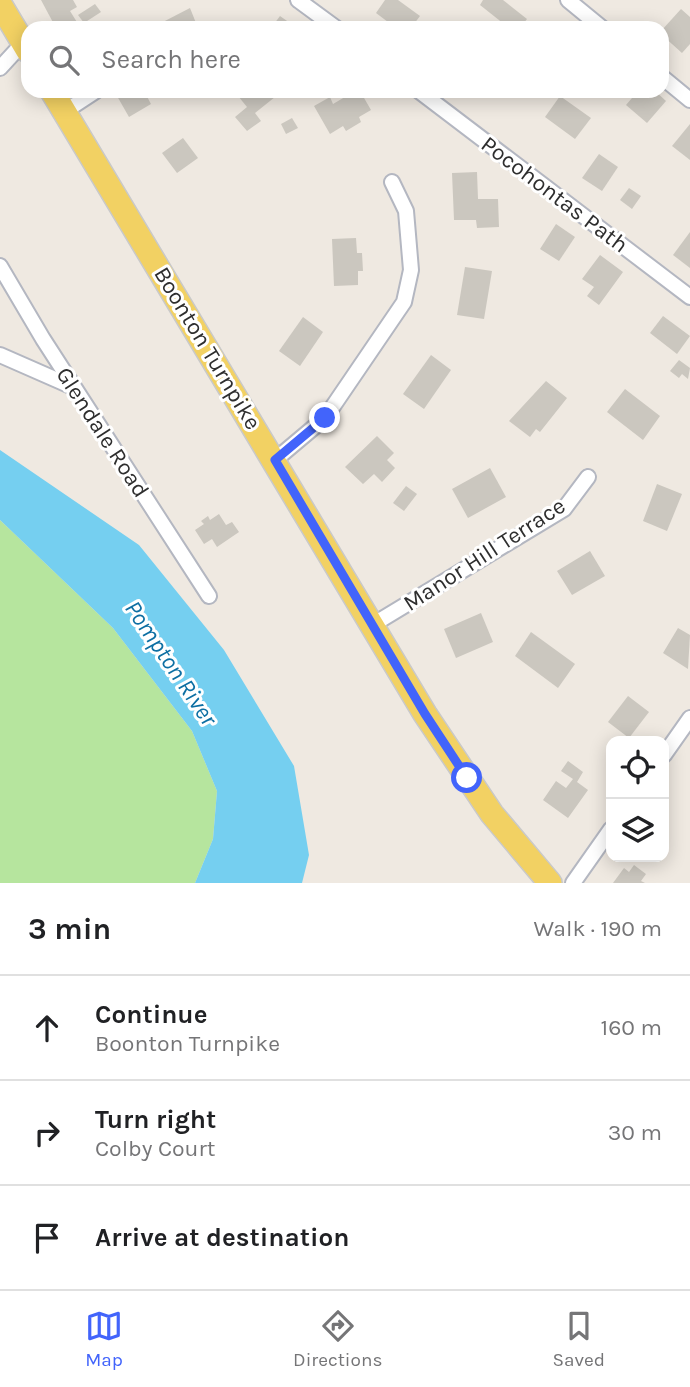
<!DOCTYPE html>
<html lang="en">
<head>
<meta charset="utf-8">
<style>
  body { margin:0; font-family:Karla,sans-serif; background:#f6f6f6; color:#202124 }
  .controls { position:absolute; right:21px; bottom:21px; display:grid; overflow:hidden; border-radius:14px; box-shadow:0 4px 18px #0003 }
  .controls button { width:63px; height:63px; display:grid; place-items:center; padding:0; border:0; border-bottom:2px solid #e0e0e0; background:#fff; color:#202124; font:35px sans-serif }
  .stop { position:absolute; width:21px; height:21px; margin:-16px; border:5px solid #4264fb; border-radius:50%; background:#fff }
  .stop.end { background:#4264fb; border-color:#fff; box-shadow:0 2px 7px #0008 }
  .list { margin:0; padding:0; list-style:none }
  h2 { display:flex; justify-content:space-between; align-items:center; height:91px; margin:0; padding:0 28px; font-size:30px }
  h2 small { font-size:23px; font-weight:400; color:#757577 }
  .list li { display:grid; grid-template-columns:46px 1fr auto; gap:21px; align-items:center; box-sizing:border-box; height:105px; padding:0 28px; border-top:2px solid #e0e0e0 }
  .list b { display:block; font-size:26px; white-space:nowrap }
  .list p { margin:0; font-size:23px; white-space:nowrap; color:#757577 }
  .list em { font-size:23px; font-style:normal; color:#757577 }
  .icon { flex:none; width:38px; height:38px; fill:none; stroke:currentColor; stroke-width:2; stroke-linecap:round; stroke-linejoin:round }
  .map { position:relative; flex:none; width:690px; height:883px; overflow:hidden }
  .search { position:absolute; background:#fff; box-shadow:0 4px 18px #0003; left:21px; right:21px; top:21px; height:77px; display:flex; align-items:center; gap:18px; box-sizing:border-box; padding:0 24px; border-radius:21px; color:#757577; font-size:26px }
  .sheet { height:406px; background:#fff }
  nav { display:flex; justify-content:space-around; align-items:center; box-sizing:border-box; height:98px; border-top:2px solid #e0e0e0; background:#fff; font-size:19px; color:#757577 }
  nav a { display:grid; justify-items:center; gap:4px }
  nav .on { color:#4264fb }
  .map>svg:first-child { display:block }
</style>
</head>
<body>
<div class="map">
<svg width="690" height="883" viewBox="0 0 690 883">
  <rect width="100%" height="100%" fill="#efe9e1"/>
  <polygon fill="#b6e59e" points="0,520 113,628 192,731 217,791 213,839 195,883 0,883"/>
  <polygon fill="#75cff0" points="0,450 139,545 224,650 294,766 309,855 302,883 195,883 213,839 217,791 192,731 113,628 0,520"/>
  <g fill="#cbc7bf">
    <polygon points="41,0 73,0 77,7 70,11 80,27 56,28"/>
    <polygon points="385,0 398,0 420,16 411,28 396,28 376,13"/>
    <polygon points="483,0 503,0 527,19 520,28 509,28 480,5"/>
    <polygon points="95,4 101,12 84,23 78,15"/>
    <polygon points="190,8 198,28 163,28 161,23"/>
    <polygon points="681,9 690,17 690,44 682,53 662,35 662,30"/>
    <polygon points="280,16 297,28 271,28"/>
    <polygon points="126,91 144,91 151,104 129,117 117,96"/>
    <polygon points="234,91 270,91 275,97 255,113 261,121 247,131 235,117 247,107"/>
    <polygon points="355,91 360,91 371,110 359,117 361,122 346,131 343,126 330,134 314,106 330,97 333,104"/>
    <polygon points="638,91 655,91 666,101 647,123 626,105"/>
    <polygon points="560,96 591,118 575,139 545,117"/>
    <polygon points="292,118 298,128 286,134 281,124"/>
    <polygon points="690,124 690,160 672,146"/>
    <polygon points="183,138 198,158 177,173 162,153"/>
    <polygon points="599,154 618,167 602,191 582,178"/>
    <polygon points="477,172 478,199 498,199 499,227 477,228 476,220 454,220 452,173"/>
    <polygon points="629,188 641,196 632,209 620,200"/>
    <polygon points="556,224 575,237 559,261 540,249"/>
    <polygon points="690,232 690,268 673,255"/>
    <polygon points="356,238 357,253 362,253 363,271 358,271 358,285 334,286 332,239"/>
    <polygon points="600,255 623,272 599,305 587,296 594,287 582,279"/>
    <polygon points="465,267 492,271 484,319 457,315"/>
    <polygon points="663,316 690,336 677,354 650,333"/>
    <polygon points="303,317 323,332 300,366 279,351"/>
    <polygon points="431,355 451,370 424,409 403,394"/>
    <polygon points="679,360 690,368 688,379 682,374 679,378 670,371"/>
    <polygon points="546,381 567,398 540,432 536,429 530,437 509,421"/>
    <polygon points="625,389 660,416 643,440 607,412"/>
    <polygon points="377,436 394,453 387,460 395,468 382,482 374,474 363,484 345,467"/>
    <polygon points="490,468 506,497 468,518 452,489"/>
    <polygon points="657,484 682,494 667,531 643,521"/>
    <polygon points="406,486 417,494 404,511 393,503"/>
    <polygon points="219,514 226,525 232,522 239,532 217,547 212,539 204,544 195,530 204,524 201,521 208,516 210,520"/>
    <polygon points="590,551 605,576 572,595 557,571"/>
    <polygon points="481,613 493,642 456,658 444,629"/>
    <polygon points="678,628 690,635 688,669 663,653"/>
    <polygon points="531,632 575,664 558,688 515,656"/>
    <polygon points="628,696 649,712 629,738 608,722"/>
    <polygon points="568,761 583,772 577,782 588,790 568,818 543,800 556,781 566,788 573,779 561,771"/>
    <polygon points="634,865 646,874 641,881 645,883 613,883 624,868 629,872"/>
  </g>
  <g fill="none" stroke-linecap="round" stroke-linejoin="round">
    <g stroke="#b4b7c1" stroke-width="18">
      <g id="minor">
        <polyline points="298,0 336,28"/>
        <polyline points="568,0 602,28"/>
        <polyline points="0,68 23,43"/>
        <polyline points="662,77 690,100"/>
        <polyline points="419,91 690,297"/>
        <polyline points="64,112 96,91"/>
        <polyline points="0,266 43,339 209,596"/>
        <polyline points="0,355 73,387"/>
        <polyline points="275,460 325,418 404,302 411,270 406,211 392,182"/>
        <polyline points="374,624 564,509 588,477"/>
        <polyline points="664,755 690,718"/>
        <polyline points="573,883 611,829"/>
      </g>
    </g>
    <g stroke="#c9c9c9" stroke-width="26">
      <g id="primary">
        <polyline points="0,4 28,51"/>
        <polyline points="52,91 425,714 492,814 550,883"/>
      </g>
    </g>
    <use href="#minor" stroke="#fff" stroke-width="14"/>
    <use href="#primary" stroke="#f2d163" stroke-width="23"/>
  </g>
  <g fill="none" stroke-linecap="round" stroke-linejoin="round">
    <polyline stroke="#4264fb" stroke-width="9" points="325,418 275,460 425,714 467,778"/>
  </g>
  <g text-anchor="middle" stroke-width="6" stroke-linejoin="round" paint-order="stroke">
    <g font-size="23" fill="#2e2e2e" stroke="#fff">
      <text transform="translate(555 194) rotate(37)" y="8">Pocohontas Path</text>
      <text transform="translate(208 348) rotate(59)" y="8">Boonton Turnpike</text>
      <text transform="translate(103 432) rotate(57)" y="8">Glendale Road</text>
      <text transform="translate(484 554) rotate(-33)" y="8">Manor Hill Terrace</text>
    </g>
    <g font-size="24" font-style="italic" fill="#0d6fa3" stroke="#fff">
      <text transform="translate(171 663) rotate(56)" y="8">Pompton River</text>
    </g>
  </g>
</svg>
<div class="controls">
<button><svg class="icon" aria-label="locate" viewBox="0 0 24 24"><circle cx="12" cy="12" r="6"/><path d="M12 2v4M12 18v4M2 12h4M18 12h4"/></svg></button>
<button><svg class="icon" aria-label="layers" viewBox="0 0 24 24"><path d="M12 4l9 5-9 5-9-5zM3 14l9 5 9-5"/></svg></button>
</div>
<div class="stop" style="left:467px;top:778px"></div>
<div class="stop end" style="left:325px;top:418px"></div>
<div class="search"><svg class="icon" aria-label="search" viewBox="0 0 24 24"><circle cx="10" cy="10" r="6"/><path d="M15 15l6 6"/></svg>Search here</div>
</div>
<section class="sheet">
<h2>3 min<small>Walk · 190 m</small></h2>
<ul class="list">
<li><svg class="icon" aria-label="ahead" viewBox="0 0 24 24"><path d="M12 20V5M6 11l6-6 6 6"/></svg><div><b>Continue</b><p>Boonton Turnpike</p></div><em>160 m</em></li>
<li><svg class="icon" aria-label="right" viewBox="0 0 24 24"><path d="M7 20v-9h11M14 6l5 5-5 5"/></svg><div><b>Turn right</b><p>Colby Court</p></div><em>30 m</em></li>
<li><svg class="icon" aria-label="arrive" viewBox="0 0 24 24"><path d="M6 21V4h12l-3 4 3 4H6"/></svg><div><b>Arrive at destination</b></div></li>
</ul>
</section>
<nav>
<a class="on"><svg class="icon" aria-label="map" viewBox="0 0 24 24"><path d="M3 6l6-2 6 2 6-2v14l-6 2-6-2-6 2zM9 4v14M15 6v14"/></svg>Map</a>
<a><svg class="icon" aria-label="directions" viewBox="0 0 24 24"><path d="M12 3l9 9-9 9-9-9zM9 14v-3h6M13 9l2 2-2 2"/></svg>Directions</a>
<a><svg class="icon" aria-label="saved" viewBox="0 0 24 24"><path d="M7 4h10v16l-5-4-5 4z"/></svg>Saved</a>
</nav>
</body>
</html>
